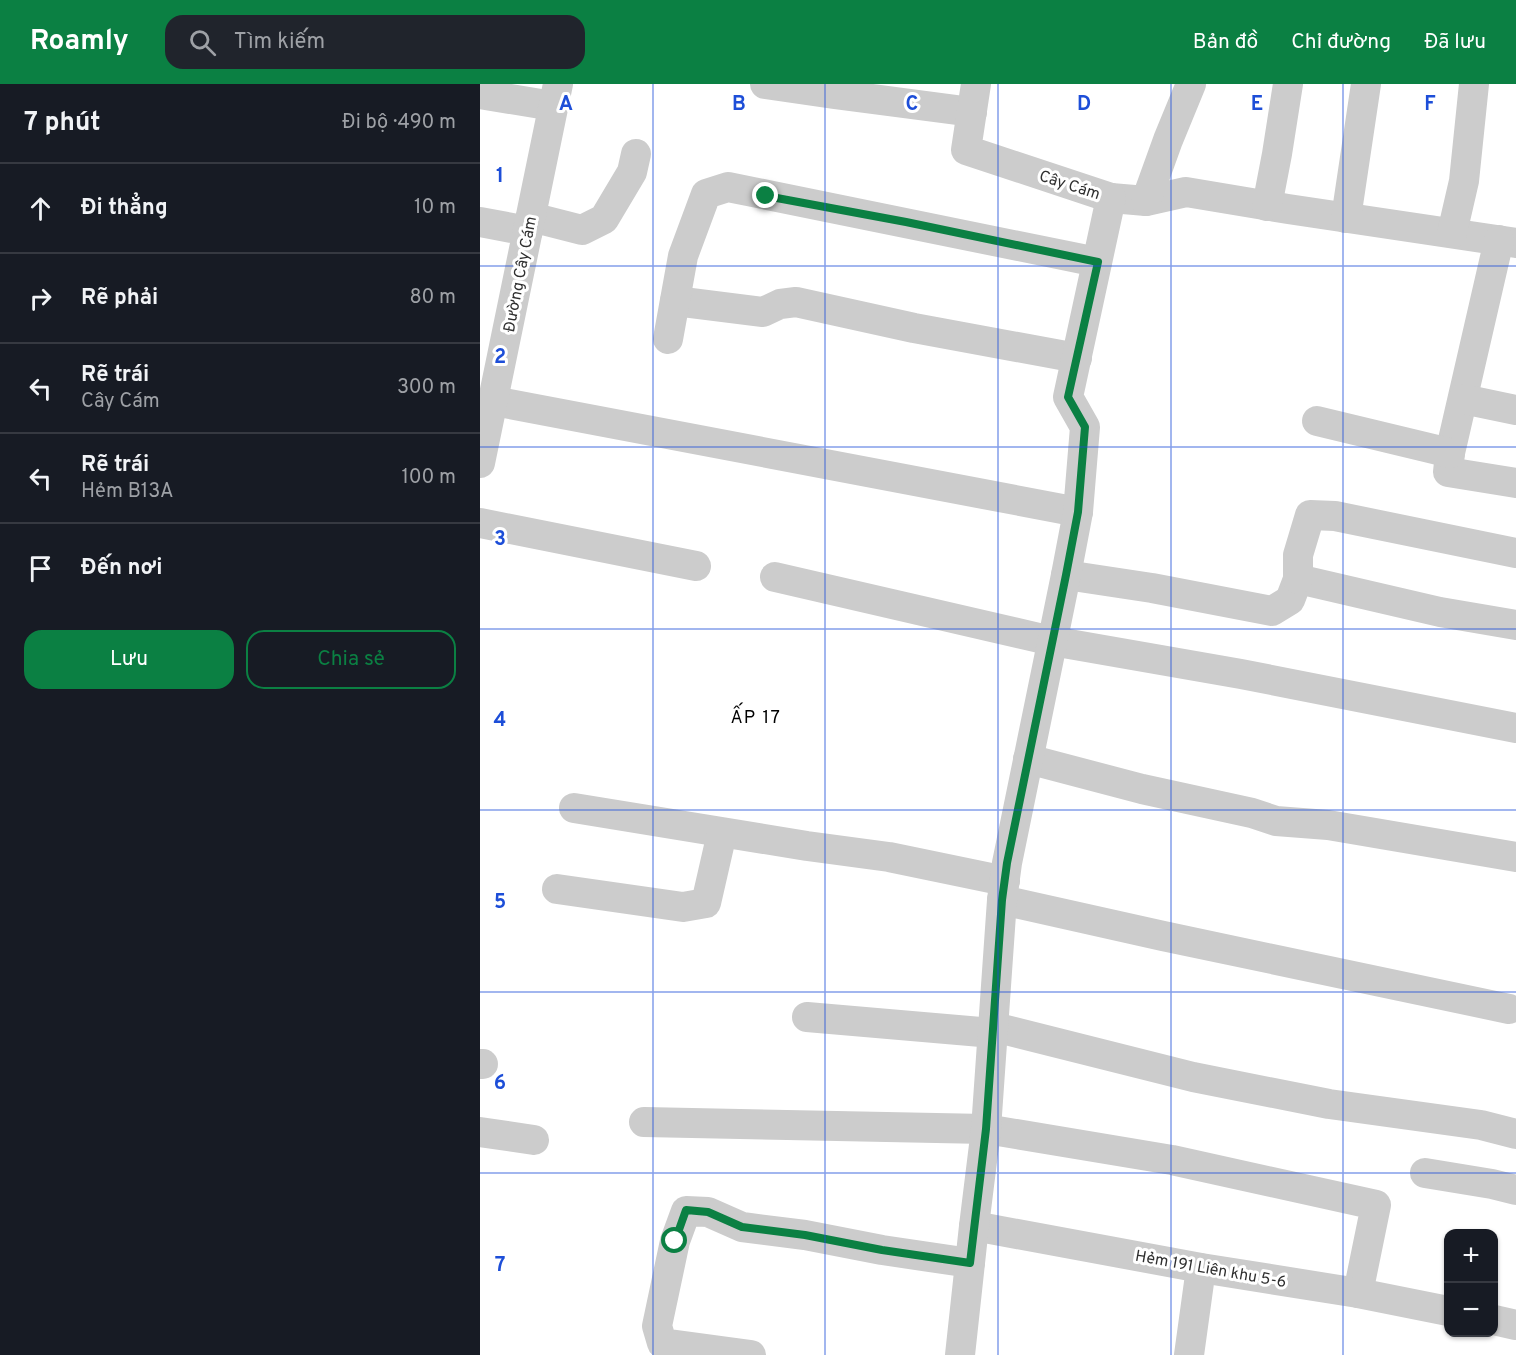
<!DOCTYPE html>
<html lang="vi">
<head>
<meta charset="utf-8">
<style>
  body { margin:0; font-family:Overpass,sans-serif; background:#20242c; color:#f1f3f6 }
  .controls { position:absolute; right:18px; bottom:18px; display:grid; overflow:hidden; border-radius:12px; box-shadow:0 2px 4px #0004 }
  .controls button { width:54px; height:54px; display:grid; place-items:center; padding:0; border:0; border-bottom:2px solid #363941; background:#171b24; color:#f1f3f6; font:30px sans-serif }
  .stop { position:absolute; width:18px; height:18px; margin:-14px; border:4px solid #0b8043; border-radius:50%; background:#fff }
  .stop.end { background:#0b8043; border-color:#fff; box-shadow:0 2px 6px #0008 }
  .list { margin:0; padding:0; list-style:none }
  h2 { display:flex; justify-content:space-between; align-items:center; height:78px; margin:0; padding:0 24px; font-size:26px }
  h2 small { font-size:20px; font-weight:400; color:#9ea1a6 }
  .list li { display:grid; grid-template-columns:39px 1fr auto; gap:18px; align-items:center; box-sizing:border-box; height:90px; padding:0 24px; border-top:2px solid #363941 }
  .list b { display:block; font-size:22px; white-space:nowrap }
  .list p { margin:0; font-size:20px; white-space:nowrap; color:#9ea1a6 }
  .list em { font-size:20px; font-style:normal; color:#9ea1a6 }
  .actions { display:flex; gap:12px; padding:18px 24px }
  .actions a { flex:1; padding:14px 0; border:2px solid #0b8043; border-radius:18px; text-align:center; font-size:21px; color:#0b8043 }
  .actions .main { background:#0b8043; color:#fff }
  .icon { flex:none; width:33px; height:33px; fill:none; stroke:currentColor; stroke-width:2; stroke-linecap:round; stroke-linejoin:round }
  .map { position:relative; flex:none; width:1036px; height:1271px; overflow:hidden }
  header { display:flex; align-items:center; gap:36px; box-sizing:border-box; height:84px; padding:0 30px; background:#0b8043; color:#fff }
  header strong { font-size:28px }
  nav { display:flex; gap:33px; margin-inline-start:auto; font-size:21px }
  .search { width:420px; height:54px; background:#20242c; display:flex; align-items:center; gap:15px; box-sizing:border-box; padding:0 21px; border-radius:18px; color:#9ea1a6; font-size:22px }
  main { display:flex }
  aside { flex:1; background:#171b24 }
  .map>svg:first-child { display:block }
</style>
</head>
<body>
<header>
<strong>Roamly</strong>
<div class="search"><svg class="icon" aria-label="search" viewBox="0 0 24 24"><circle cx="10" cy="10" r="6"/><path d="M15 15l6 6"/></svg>Tìm kiếm</div>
<nav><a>Bản đồ</a><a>Chỉ đường</a><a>Đã lưu</a></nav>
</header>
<main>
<aside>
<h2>7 phút<small>Đi bộ · 490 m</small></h2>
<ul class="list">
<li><svg class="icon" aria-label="ahead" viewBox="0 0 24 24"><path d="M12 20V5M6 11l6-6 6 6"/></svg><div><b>Đi thẳng</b></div><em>10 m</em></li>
<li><svg class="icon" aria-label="right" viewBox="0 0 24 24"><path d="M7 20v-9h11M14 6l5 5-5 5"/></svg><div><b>Rẽ phải</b></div><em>80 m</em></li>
<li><svg class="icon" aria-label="left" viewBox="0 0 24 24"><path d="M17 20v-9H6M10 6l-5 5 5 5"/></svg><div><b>Rẽ trái</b><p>Cây Cám</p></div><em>300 m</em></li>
<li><svg class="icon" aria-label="left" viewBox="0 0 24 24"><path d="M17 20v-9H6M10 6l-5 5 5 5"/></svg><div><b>Rẽ trái</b><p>Hẻm B13A</p></div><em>100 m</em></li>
<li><svg class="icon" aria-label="arrive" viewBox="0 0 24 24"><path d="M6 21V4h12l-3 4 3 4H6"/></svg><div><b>Đến nơi</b></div></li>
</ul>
<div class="actions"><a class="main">Lưu</a><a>Chia sẻ</a></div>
</aside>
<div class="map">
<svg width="1036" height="1271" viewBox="0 0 1036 1271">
  <rect width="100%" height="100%" fill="#fff"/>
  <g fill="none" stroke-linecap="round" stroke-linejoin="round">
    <g stroke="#ccc" stroke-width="30">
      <polyline points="285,0 354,10 492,28"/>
      <polyline points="0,10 73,22"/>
      <polyline points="631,114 666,117 706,108 808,125 1036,159"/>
      <polyline points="666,117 688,56 711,0"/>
      <polyline points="787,122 797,70 808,0"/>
      <polyline points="51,133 102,146 124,135 152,88 156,70"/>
      <polyline points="866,134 886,0"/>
      <polyline points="0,138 48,147"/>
      <polyline points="972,149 984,97 994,0"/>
      <polyline points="1019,156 970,369 968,388 1036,399"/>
      <polyline points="195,217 283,228 300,220 316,218 434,244 597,274"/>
      <polyline points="188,255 203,172 226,110 248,103 617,178"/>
      <polyline points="983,315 1036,326"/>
      <polyline points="14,317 598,428"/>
      <polyline points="837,337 970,369"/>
      <polyline points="0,379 78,0"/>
      <polyline points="0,439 216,482"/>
      <polyline points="586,491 672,504 792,527 810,516 818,495 960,528 1036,541"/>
      <polyline points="295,493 572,557 761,590 1036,644"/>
      <polyline points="818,495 818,471 830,431 855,432 1036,469"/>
      <polyline points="548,675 662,705 772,729 796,737 848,741 1036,773"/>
      <polyline points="94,724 327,762 409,773 525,797"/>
      <polyline points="77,805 203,823 226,819 242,749"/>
      <polyline points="522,816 683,852 1029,925"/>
      <polyline points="327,933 513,949"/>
      <polyline points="514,943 713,993 849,1020 1001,1041 1036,1050"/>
      <polyline points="0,980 3,980"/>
      <polyline points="164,1038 506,1045 692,1076 896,1121 878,1209"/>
      <polyline points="0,1048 54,1056"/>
      <polyline points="945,1089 1012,1100 1036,1106"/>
      <polyline points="494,1142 721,1184 878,1209 968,1227"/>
      <polyline points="1014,1236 1036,1241"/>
      <polyline points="271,1271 182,1259 177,1242 195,1157 206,1127 228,1128 262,1143 325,1151 402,1166 490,1179"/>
      <polyline points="480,1271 494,1142 506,1045 522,816 527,779 586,491 598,428 605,343 588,313 631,114 486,66 496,0"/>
      <polyline points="709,1271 721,1184"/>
    </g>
  </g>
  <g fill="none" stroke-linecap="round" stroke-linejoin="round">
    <polyline stroke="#0b8043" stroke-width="8" points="195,1157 206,1126 228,1128 262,1143 325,1151 402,1166 490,1179 506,1045 522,816 527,779 586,491 598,428 605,343 588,313 618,178 426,138 286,112"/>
  </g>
  <path fill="none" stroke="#1d4ed8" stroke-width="1.5" stroke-opacity="0.55" d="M 173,0 L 173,1271M 345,0 L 345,1271M 518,0 L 518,1271M 691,0 L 691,1271M 863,0 L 863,1271M 0,182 L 1036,182M 0,363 L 1036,363M 0,545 L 1036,545M 0,726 L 1036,726M 0,908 L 1036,908M 0,1089 L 1036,1089"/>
  <g text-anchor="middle" stroke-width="6" stroke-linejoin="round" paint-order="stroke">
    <g font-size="16" fill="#2f2f2f" stroke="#fff">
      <text transform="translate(590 100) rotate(18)" y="6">Cây Cám</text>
      <text transform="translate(39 190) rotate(-79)" y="6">Đường Cây Cám</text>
      <text transform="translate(731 1184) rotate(10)" y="6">Hẻm 191 Liên khu 5-6</text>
    </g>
    <g font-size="18" letter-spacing="1.5" fill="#000" stroke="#fff">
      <text x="276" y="639">ẤP 17</text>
    </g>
  </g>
  <g font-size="20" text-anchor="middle" font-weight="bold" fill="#1d4ed8" stroke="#fff" stroke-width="6" stroke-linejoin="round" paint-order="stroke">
    <text x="86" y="26">A</text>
    <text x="259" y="26">B</text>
    <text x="432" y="26">C</text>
    <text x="604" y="26">D</text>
    <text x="777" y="26">E</text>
    <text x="950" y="26">F</text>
    <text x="20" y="98">1</text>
    <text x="20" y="279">2</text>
    <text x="20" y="461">3</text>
    <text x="20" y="642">4</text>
    <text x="20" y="824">5</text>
    <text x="20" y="1005">6</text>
    <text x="20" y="1187">7</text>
  </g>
</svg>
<div class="controls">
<button>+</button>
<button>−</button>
</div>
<div class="stop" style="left:195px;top:1157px"></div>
<div class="stop end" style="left:286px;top:112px"></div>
</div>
</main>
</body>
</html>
